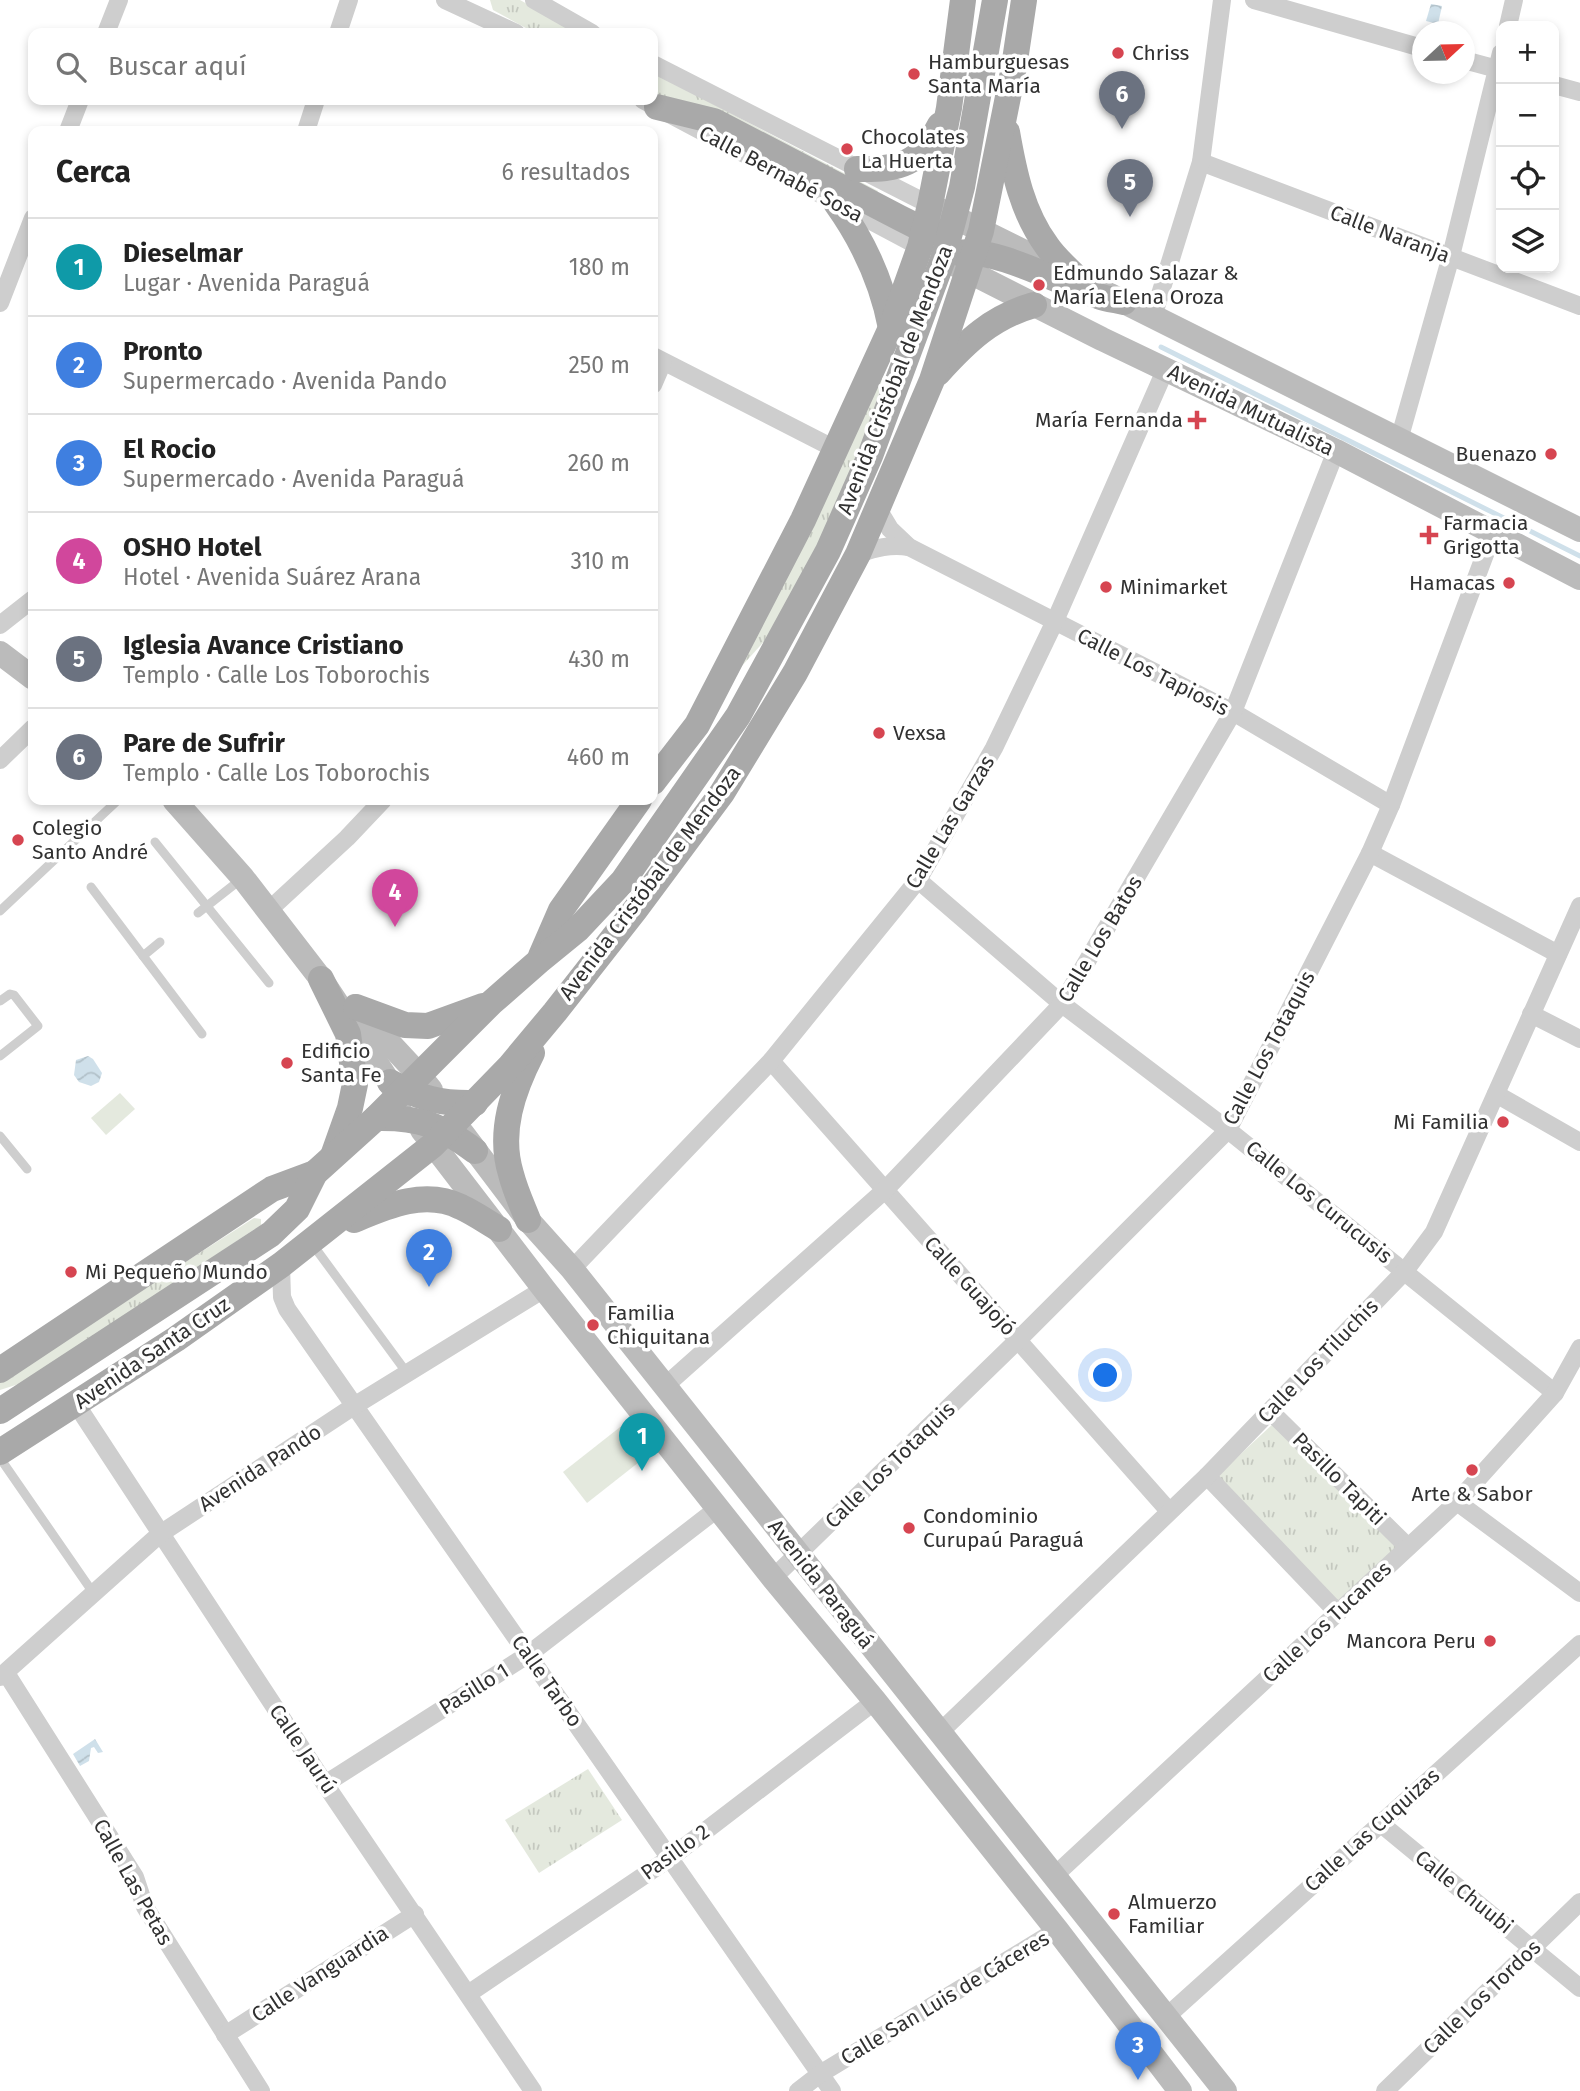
<!DOCTYPE html>
<html lang="es">
<head>
<meta charset="utf-8">
<style>
  body { margin:0; font-family:"Fira Sans",sans-serif; background:#f6f6f6; color:#222 }
  .controls { position:absolute; right:21px; top:21px; display:grid; overflow:hidden; border-radius:14px; box-shadow:0 4px 10px #0003 }
  .controls button { width:63px; height:63px; display:grid; place-items:center; padding:0; border:0; border-bottom:2px solid #e0e0e0; background:#fff; color:#222; font:35px sans-serif }
  .compass { position:absolute; left:1412px; top:21px; width:63px; height:63px; border-radius:50%; background:#fff; box-shadow:0 4px 10px #0003; rotate:68deg }
  .you { position:absolute; left:1106px; top:1376px; width:24px; height:24px; margin:-18px; border:5px solid #fff; border-radius:50%; background:#1a73e8; box-shadow:0 0 0 10px #1a73e833 }
  .badge { display:grid; place-items:center; width:46px; height:46px; border-radius:50%; background:#d64551; color:#fff; font-size:23px; font-weight:700 }
  .pin { position:absolute; translate:-50% -58px; filter:drop-shadow(0 2px 4px #0008) }
  .pin::after { content:''; position:absolute; top:37px; width:24px; height:21px; background:inherit; clip-path:polygon(0 0,100% 0,50% 100%) }
  .list { margin:0; padding:0; list-style:none }
  h2 { display:flex; justify-content:space-between; align-items:center; height:91px; margin:0; padding:0 28px; font-size:30px }
  h2 small { font-size:23px; font-weight:400; color:#767676 }
  .list li { display:grid; grid-template-columns:46px 1fr auto; gap:21px; align-items:center; box-sizing:border-box; height:98px; padding:0 28px; border-top:2px solid #e0e0e0 }
  .list b { display:block; font-size:26px; white-space:nowrap }
  .list p { margin:0; font-size:23px; white-space:nowrap; color:#767676 }
  .list em { font-size:23px; font-style:normal; color:#767676 }
  .icon { flex:none; width:38px; height:38px; fill:none; stroke:currentColor; stroke-width:2; stroke-linecap:round; stroke-linejoin:round }
  .map { position:relative; flex:none; width:1580px; height:2091px; overflow:hidden }
  .search { position:absolute; background:#fff; box-shadow:0 4px 10px #0003; left:28px; top:28px; width:630px; height:77px; display:flex; align-items:center; gap:18px; box-sizing:border-box; padding:0 24px; border-radius:14px; color:#767676; font-size:26px }
  .panel { position:absolute; background:#fff; box-shadow:0 4px 10px #0003; left:28px; top:126px; width:630px; height:679px; border-radius:14px }
  .map>svg:first-child { display:block }
</style>
</head>
<body>
<div class="map">
<svg width="1580" height="2091" viewBox="0 0 1580 2091">
  <defs>
    <pattern id="grass-tufts" width="24" height="20" patternUnits="userSpaceOnUse" patternTransform="scale(1.75)"><rect width="24" height="20" fill="#e4e9de"/><path d="M3 7l-1-3M5 7V3M7 7l1-3M15 17l-1-3M17 17v-4M19 17l1-3" fill="none" stroke="#c4c8bf"/></pattern>
    <pattern id="water-waves" width="16" height="10" patternUnits="userSpaceOnUse" patternTransform="scale(1.75)"><rect width="16" height="10" fill="#cfe0ea"/><path d="M0 5q4-4 8 0t8 0" fill="none" stroke="#b2c1c9"/></pattern>
  </defs>
  <rect width="100%" height="100%" fill="#fff"/>
  <g fill="url(#grass-tufts)">
    <polygon points="490,0 520,0 579,33 535,33 493,10"/>
    <polygon points="653,72 878,191 874,199 653,92"/>
    <polygon points="884,370 869,438 813,563 768,637 732,677"/>
    <polygon points="254,1218 261,1219 261,1225 25,1382 0,1390 0,1381"/>
    <polygon points="1275,1422 1399,1547 1338,1602 1216,1477"/>
    <polygon points="588,1769 622,1820 539,1873 505,1820"/>
  </g>
  <g fill="#e4e9de">
    <polygon points="120,1093 135,1109 106,1135 91,1118"/>
    <polygon points="624,1424 648,1455 587,1503 563,1472"/>
  </g>
  <g fill="url(#water-waves)">
    <polygon points="1431,4 1442,6 1438,24 1426,21"/>
    <polygon points="88,1056 93,1059 102,1073 99,1082 91,1086 79,1082 74,1075 76,1060"/>
    <polygon points="95,1739 103,1752 98,1753 94,1747 91,1748 89,1761 80,1766 73,1754"/>
  </g>
  <g fill="none" stroke-linecap="round" stroke-linejoin="round">
    <polyline stroke="#cfe0ea" stroke-width="5" points="1161,347 1580,556"/>
    <g stroke="#cecece" stroke-width="9">
      <polyline points="155,842 269,983"/>
      <polyline points="91,887 202,1034"/>
      <polyline points="0,911 118,800"/>
      <polyline points="198,913 240,880"/>
      <polyline points="143,956 160,942"/>
      <polyline points="0,1001 10,994 14,995 38,1026 0,1056"/>
      <polyline points="0,1136 27,1169"/>
      <polyline points="313,1245 407,1373"/>
      <polyline points="0,1458 94,1594"/>
    </g>
    <g stroke="#cecece" stroke-width="18">
      <polyline points="445,0 516,33"/>
      <polyline points="534,0 592,33"/>
      <polyline points="1254,0 1422,48"/>
      <polyline points="1508,26 1514,0"/>
      <polyline points="106,33 119,0"/>
      <polyline points="338,33 349,0"/>
      <polyline points="1464,60 1501,70"/>
      <polyline points="653,64 930,205"/>
      <polyline points="1554,85 1580,92"/>
      <polyline points="643,100 920,247"/>
      <polyline points="68,131 80,100"/>
      <polyline points="306,131 316,100"/>
      <polyline points="1201,162 1580,306"/>
      <polyline points="0,303 33,218"/>
      <polyline points="1153,317 1201,162 1222,0"/>
      <polyline points="653,356 835,449"/>
      <polyline points="653,385 663,362"/>
      <polyline points="1399,440 1451,256 1501,53"/>
      <polyline points="878,509 890,529 909,547 1233,712 1391,805"/>
      <path d="M 858,554 C 876,548 890,544 909,547"/>
      <polyline points="0,625 33,599"/>
      <polyline points="0,760 33,728"/>
      <polyline points="1370,853 1558,954"/>
      <polyline points="918,880 1062,1004 1228,1130 1555,1393"/>
      <polyline points="269,910 347,838 383,800"/>
      <polyline points="1531,1014 1580,1039"/>
      <polyline points="771,1061 1169,1511"/>
      <polyline points="1496,1094 1580,1142"/>
      <polyline points="281,1265 282,1297 287,1309 832,2091"/>
      <polyline points="572,1269 771,1061 918,880 994,748 1055,621 1166,368"/>
      <polyline points="665,1386 885,1190 1062,1004 1233,712 1336,451"/>
      <polyline points="76,1404 325,1784 533,2091"/>
      <polyline points="1270,1411 1408,1547"/>
      <polyline points="1207,1476 1338,1613"/>
      <polyline points="1457,1502 1580,1593"/>
      <polyline points="773,1578 1018,1340 1228,1130 1370,853 1391,805 1493,533"/>
      <polyline points="6,1673 135,1877 145,1907 261,2091"/>
      <polyline points="0,1677 160,1534 354,1406 544,1289"/>
      <polyline points="939,1733 1207,1476 1405,1271 1434,1232 1580,906"/>
      <polyline points="325,1784 529,1654 717,1509"/>
      <polyline points="1380,1823 1580,1988"/>
      <polyline points="1053,1877 1457,1502 1555,1393 1580,1348"/>
      <polyline points="468,1994 670,1858 875,1701"/>
      <polyline points="1166,2017 1580,1644"/>
      <polyline points="225,2035 415,1914"/>
      <polyline points="798,2091 820,2074 1057,1930"/>
      <polyline points="1385,2091 1580,1902"/>
    </g>
    <g stroke="#bbb" stroke-width="24">
      <polyline points="936,208 1057,268"/>
      <polyline points="952,263 1102,339 1336,451 1580,578"/>
      <polyline points="1108,294 1580,530"/>
      <polyline points="0,653 33,678"/>
      <polyline points="174,800 243,878 321,979 401,1100"/>
      <polyline points="355,1006 419,1075 431,1090"/>
      <polyline points="422,1130 544,1289 773,1578 875,1701 1057,1930 1180,2091"/>
      <polyline points="463,1134 528,1220 572,1269 1225,2091"/>
    </g>
    <g stroke="#a9a9a9" stroke-width="26">
      <polyline points="657,107 714,121 900,218 924,230 938,233"/>
      <path d="M 1007,132 C 1014,172 1022,212 1047,246 C 1055,258 1067,268 1077,278"/>
      <path d="M 857,169 C 900,170 920,164 940,125"/>
      <path d="M 836,203 C 864,242 882,281 891,328"/>
      <path d="M 959,253 C 992,246 1064,285 1098,296 C 1106,299 1115,300 1124,302"/>
      <path d="M 938,373 C 967,341 992,317 1034,305"/>
      <polyline points="653,782 697,725 803,520 891,328 920,247 930,205 949,108 963,0"/>
      <polyline points="541,956 561,910 639,800"/>
      <polyline points="321,979 348,1034 355,1084 350,1108 334,1153"/>
      <polyline points="356,1007 405,1025 428,1026 483,1006"/>
      <path d="M 390,1082 C 418,1098 442,1104 475,1103"/>
      <path d="M 376,1118 C 420,1117 440,1125 475,1151"/>
      <path d="M 354,1220 C 387,1206 425,1189 461,1207 C 474,1213 487,1222 499,1229"/>
      <path d="M 528,1220 C 522,1205 515,1190 511,1174 C 498,1132 513,1090 532,1053"/>
      <polyline points="0,1370 272,1189 315,1173"/>
      <polyline points="0,1411 271,1234 297,1209 315,1173 376,1118 491,1003 539,961 577,930 623,881 738,716 828,551 870,456 943,259 962,187 995,0"/>
      <polyline points="0,1452 176,1339 281,1265 433,1145 510,1066 555,1012 635,910 722,793 795,673 858,554 932,380 981,231 1014,67 1024,0"/>
    </g>
  </g>
  <g fill="#d64551" stroke="#fff" stroke-width="2.5">
    <circle cx="1118" cy="53" r="7"/>
    <circle cx="914" cy="74" r="7"/>
    <circle cx="847" cy="149" r="7"/>
    <circle cx="1039" cy="285" r="7"/>
    <path d="M1193.5 409.5h7v7h7v7h-7v7h-7v-7h-7v-7h7z"/>
    <circle cx="1551" cy="454" r="7"/>
    <path d="M1425.5 524.5h7v7h7v7h-7v7h-7v-7h-7v-7h7z"/>
    <circle cx="1509" cy="583" r="7"/>
    <circle cx="1106" cy="587" r="7"/>
    <circle cx="879" cy="733" r="7"/>
    <circle cx="18" cy="840" r="7"/>
    <circle cx="287" cy="1063" r="7"/>
    <circle cx="1503" cy="1122" r="7"/>
    <circle cx="71" cy="1272" r="7"/>
    <circle cx="593" cy="1325" r="7"/>
    <circle cx="1472" cy="1470" r="7"/>
    <circle cx="909" cy="1528" r="7"/>
    <circle cx="1490" cy="1641" r="7"/>
    <circle cx="1114" cy="1914" r="7"/>
  </g>
  <g text-anchor="middle" stroke-width="7" stroke-linejoin="round" paint-order="stroke">
    <g font-size="21" fill="#313131" stroke="#fff" text-anchor="start">
      <text x="1132" y="60">Chriss</text>
      <text x="928" y="69">Hamburguesas<tspan x="928" dy="24">Santa María</tspan></text>
      <text x="861" y="144">Chocolates<tspan x="861" dy="24">La Huerta</tspan></text>
      <text x="1053" y="280">Edmundo Salazar &amp;<tspan x="1053" dy="24">María Elena Oroza</tspan></text>
      <text x="1183" y="427" text-anchor="end">María Fernanda</text>
      <text x="1537" y="461" text-anchor="end">Buenazo</text>
      <text x="1443" y="530">Farmacia<tspan x="1443" dy="24">Grigotta</tspan></text>
      <text x="1495" y="590" text-anchor="end">Hamacas</text>
      <text x="1120" y="594">Minimarket</text>
      <text x="893" y="740">Vexsa</text>
      <text x="32" y="835">Colegio<tspan x="32" dy="24">Santo André</tspan></text>
      <text x="301" y="1058">Edificio<tspan x="301" dy="24">Santa Fe</tspan></text>
      <text x="1489" y="1129" text-anchor="end">Mi Familia</text>
      <text x="85" y="1279">Mi Pequeño Mundo</text>
      <text x="607" y="1320">Familia<tspan x="607" dy="24">Chiquitana</tspan></text>
      <text x="1472" y="1501" text-anchor="middle">Arte &amp; Sabor</text>
      <text x="923" y="1523">Condominio<tspan x="923" dy="24">Curupaú Paraguá</tspan></text>
      <text x="1476" y="1648" text-anchor="end">Mancora Peru</text>
      <text x="1128" y="1909">Almuerzo<tspan x="1128" dy="24">Familiar</tspan></text>
    </g>
    <g font-size="21" fill="#313131" stroke="#fff">
      <text transform="translate(781 174) rotate(28)" y="7">Calle Bernabé Sosa</text>
      <text transform="translate(1390 234) rotate(21)" y="7">Calle Naranja</text>
      <text transform="translate(895 380) rotate(-69)" y="7">Avenida Cristóbal de Mendoza</text>
      <text transform="translate(1251 410) rotate(26)" y="7">Avenida Mutualista</text>
      <text transform="translate(1153 672) rotate(27)" y="7">Calle Los Tapiosis</text>
      <text transform="translate(950 822) rotate(-59)" y="7">Calle Las Garzas</text>
      <text transform="translate(650 883) rotate(-53)" y="7">Avenida Cristóbal de Mendoza</text>
      <text transform="translate(1100 939) rotate(-59)" y="7">Calle Los Batos</text>
      <text transform="translate(1269 1048) rotate(-62)" y="7">Calle Los Totaquis</text>
      <text transform="translate(1319 1202) rotate(39)" y="7">Calle Los Curucusis</text>
      <text transform="translate(970 1286) rotate(48)" y="7">Calle Guajojó</text>
      <text transform="translate(152 1353) rotate(-34)" y="7">Avenida Santa Cruz</text>
      <text transform="translate(1318 1361) rotate(-46)" y="7">Calle Los Tiluchis</text>
      <text transform="translate(890 1465) rotate(-44)" y="7">Calle Los Totaquis</text>
      <text transform="translate(260 1468) rotate(-33)" y="7">Avenida Pando</text>
      <text transform="translate(1339 1479) rotate(45)" y="7">Pasillo Tapiti</text>
      <text transform="translate(821 1584) rotate(52)" y="7">Avenida Paraguá</text>
      <text transform="translate(1327 1622) rotate(-43)" y="7">Calle Los Tucanes</text>
      <text transform="translate(547 1681) rotate(55)" y="7">Calle Tarbo</text>
      <text transform="translate(474 1689) rotate(-32)" y="7">Pasillo 1</text>
      <text transform="translate(303 1749) rotate(56)" y="7">Calle Jaurú</text>
      <text transform="translate(1372 1830) rotate(-42)" y="7">Calle Las Cuquizas</text>
      <text transform="translate(675 1852) rotate(-36)" y="7">Pasillo 2</text>
      <text transform="translate(133 1882) rotate(61)" y="7">Calle Las Petas</text>
      <text transform="translate(1464 1892) rotate(39)" y="7">Calle Chuubi</text>
      <text transform="translate(320 1974) rotate(-33)" y="7">Calle Vanguardia</text>
      <text transform="translate(1482 1997) rotate(-44)" y="7">Calle Los Tordos</text>
      <text transform="translate(945 1998) rotate(-31)" y="7">Calle San Luis de Cáceres</text>
    </g>
  </g>
</svg>
<div class="controls">
<button>+</button>
<button>−</button>
<button><svg class="icon" aria-label="locate" viewBox="0 0 24 24"><circle cx="12" cy="12" r="6"/><path d="M12 2v4M12 18v4M2 12h4M18 12h4"/></svg></button>
<button><svg class="icon" aria-label="layers" viewBox="0 0 24 24"><path d="M12 4l9 5-9 5-9-5zM3 14l9 5 9-5"/></svg></button>
</div>
<svg class="compass" viewBox="-18 -18 36 36"><path d="M0-13l5 13h-10z" fill="#e53935"/><path d="M0 13l5-13h-10z" fill="#767676"/></svg>
<div class="you"></div>
<div class="pin badge" style="left:642px;top:1471px;background:#0f9aa8">1</div>
<div class="pin badge" style="left:429px;top:1287px;background:#3f7fe0">2</div>
<div class="pin badge" style="left:1138px;top:2080px;background:#3f7fe0">3</div>
<div class="pin badge" style="left:395px;top:927px;background:#d1479c">4</div>
<div class="pin badge" style="left:1130px;top:217px;background:#6b7280">5</div>
<div class="pin badge" style="left:1122px;top:129px;background:#6b7280">6</div>
<div class="search"><svg class="icon" aria-label="search" viewBox="0 0 24 24"><circle cx="10" cy="10" r="6"/><path d="M15 15l6 6"/></svg>Buscar aquí</div>
<section class="panel">
<h2>Cerca<small>6 resultados</small></h2>
<ul class="list">
<li><span class="badge" style="background:#0f9aa8">1</span><div><b>Dieselmar</b><p>Lugar · Avenida Paraguá</p></div><em>180 m</em></li>
<li><span class="badge" style="background:#3f7fe0">2</span><div><b>Pronto</b><p>Supermercado · Avenida Pando</p></div><em>250 m</em></li>
<li><span class="badge" style="background:#3f7fe0">3</span><div><b>El Rocio</b><p>Supermercado · Avenida Paraguá</p></div><em>260 m</em></li>
<li><span class="badge" style="background:#d1479c">4</span><div><b>OSHO Hotel</b><p>Hotel · Avenida Suárez Arana</p></div><em>310 m</em></li>
<li><span class="badge" style="background:#6b7280">5</span><div><b>Iglesia Avance Cristiano</b><p>Templo · Calle Los Toborochis</p></div><em>430 m</em></li>
<li><span class="badge" style="background:#6b7280">6</span><div><b>Pare de Sufrir</b><p>Templo · Calle Los Toborochis</p></div><em>460 m</em></li>
</ul>
</section>
</div>
</body>
</html>
